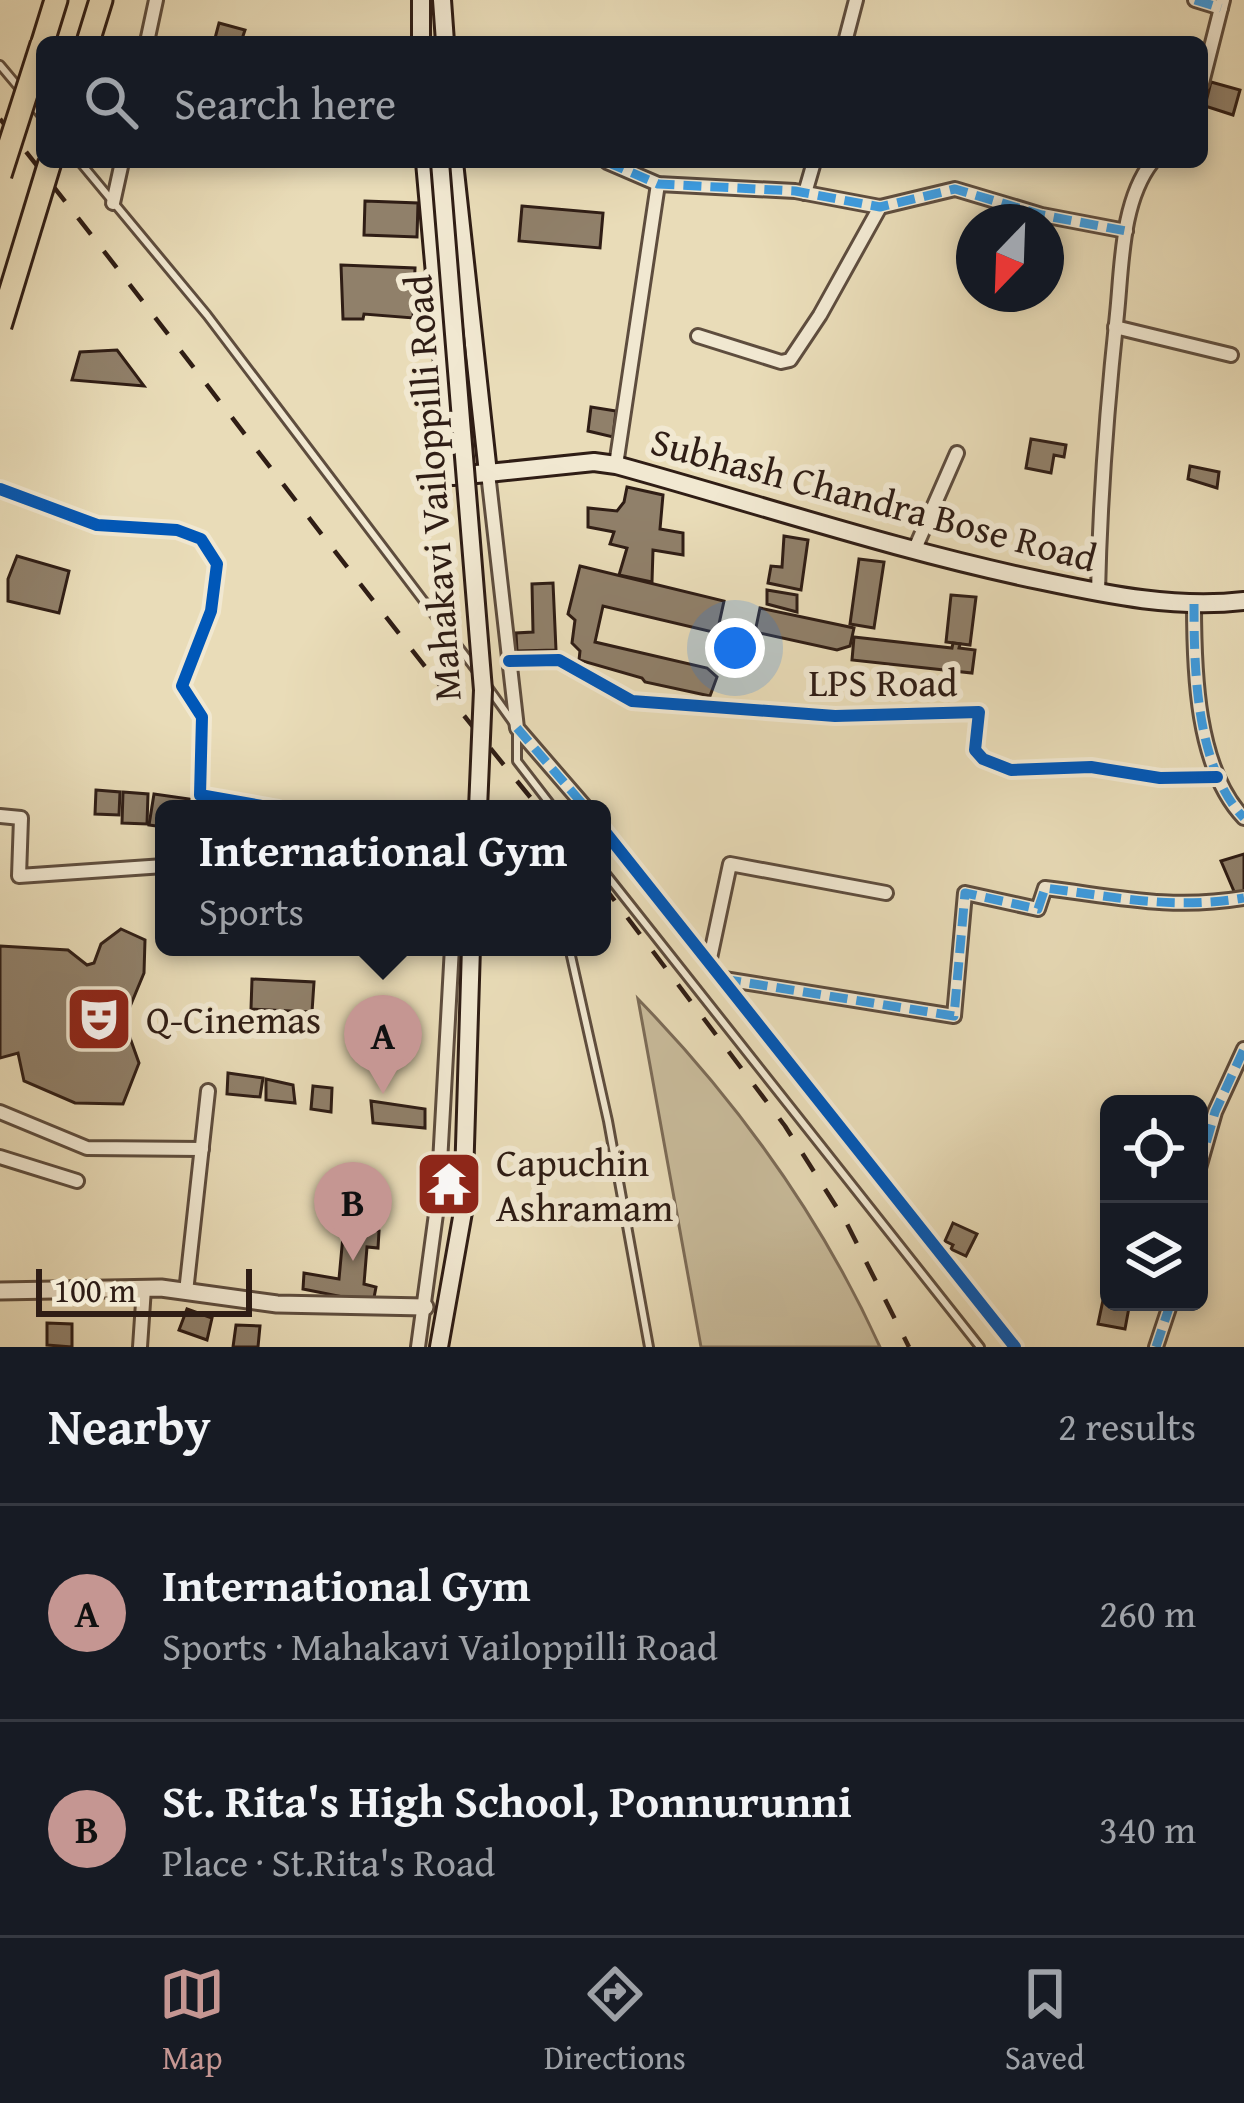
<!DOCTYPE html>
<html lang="en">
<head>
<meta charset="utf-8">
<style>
  body { margin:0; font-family:"Gentium Book Plus",serif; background:#242831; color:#f1f3f6 }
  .controls { position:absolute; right:36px; bottom:36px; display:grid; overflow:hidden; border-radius:18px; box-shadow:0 6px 18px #0003 }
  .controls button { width:108px; height:108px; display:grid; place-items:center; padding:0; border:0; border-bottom:3px solid #363941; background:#171b24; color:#f1f3f6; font:60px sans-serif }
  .compass { position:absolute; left:956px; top:204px; width:108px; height:108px; border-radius:50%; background:#171b24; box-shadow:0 6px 18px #0003; rotate:203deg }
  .scale { position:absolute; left:36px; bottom:30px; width:216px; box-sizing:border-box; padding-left:12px; border:6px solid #2f1d15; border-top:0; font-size:33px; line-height:42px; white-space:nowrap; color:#2f1d15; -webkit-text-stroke:9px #f1e8d1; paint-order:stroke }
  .you { position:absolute; left:735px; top:648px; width:42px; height:42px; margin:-30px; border:9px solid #fff; border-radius:50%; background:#1a73e8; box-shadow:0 0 0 18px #1a73e833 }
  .badge { display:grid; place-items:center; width:78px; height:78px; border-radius:50%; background:#c59692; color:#111; font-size:39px; font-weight:700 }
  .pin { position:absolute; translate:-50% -99px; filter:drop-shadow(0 3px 6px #0008) }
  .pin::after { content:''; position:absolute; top:63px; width:42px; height:36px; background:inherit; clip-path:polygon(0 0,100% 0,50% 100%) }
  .popup { position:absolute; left:155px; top:800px; width:456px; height:156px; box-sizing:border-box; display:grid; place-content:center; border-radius:18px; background:#171b24; filter:drop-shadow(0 3px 9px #0005); font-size:39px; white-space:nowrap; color:#9ea1a6 }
  .popup b { font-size:45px; color:#f1f3f6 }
  .popup::after { content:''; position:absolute; left:50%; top:100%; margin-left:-24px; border:24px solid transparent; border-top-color:#171b24 }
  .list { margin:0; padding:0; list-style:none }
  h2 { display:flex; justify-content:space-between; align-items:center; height:156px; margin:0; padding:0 48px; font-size:51px }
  h2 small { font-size:39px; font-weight:400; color:#9ea1a6 }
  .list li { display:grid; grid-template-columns:78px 1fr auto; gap:36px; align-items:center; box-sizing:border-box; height:216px; padding:0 48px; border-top:3px solid #363941 }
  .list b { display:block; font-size:45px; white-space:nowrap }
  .list p { margin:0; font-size:39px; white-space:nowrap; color:#9ea1a6 }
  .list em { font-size:39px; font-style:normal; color:#9ea1a6 }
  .icon { flex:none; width:66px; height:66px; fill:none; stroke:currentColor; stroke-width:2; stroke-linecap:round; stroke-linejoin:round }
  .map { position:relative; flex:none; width:1244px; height:1347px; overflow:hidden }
  .search { position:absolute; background:#171b24; box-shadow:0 6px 18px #0003; left:36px; right:36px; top:36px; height:132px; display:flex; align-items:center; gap:30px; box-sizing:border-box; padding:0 42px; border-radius:18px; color:#9ea1a6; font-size:45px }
  .sheet { height:588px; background:#171b24 }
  nav { display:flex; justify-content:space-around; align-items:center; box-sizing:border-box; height:168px; border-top:3px solid #363941; background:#171b24; font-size:33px; color:#9ea1a6 }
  nav a { display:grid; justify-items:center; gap:6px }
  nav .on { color:#c59692 }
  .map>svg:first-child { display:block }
</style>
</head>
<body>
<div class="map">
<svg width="1244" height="1347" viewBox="0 0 1244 1347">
  <rect width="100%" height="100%" fill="#e9dcb8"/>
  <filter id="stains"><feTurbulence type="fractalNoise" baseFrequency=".00167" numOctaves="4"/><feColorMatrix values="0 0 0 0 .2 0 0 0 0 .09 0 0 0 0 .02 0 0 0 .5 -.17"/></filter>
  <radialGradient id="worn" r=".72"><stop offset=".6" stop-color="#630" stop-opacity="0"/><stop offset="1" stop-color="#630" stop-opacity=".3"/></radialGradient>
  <path fill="#c9bc9c" stroke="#7c6c58" stroke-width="3" d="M 638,999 C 737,1101 821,1217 880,1347 L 701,1347 Z"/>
  <g fill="#90806a" stroke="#2f1d15" stroke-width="3">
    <polygon points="219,23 245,30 241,42 214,42"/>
    <polygon points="1211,82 1240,90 1233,115 1205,106"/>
    <polygon points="365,201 418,203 417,237 364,235"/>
    <polygon points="522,206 603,213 600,248 519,241"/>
    <polygon points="341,265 415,268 413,318 364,314 363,319 343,319"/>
    <polygon points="117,350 144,386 72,380 80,352"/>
    <polygon points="591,407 616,411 613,437 588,431"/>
    <polygon points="1031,439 1066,445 1064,457 1054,455 1051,473 1026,468"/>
    <polygon points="1190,466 1219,472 1217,488 1188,479"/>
    <polygon points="627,487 663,495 660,529 683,533 683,555 653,550 652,582 619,575 627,548 610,544 614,532 588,527 588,508 617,511 624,502"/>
    <polygon points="784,536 808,540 801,590 768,583 771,566 782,567"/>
    <polygon points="17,556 69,571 59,613 8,601 8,579"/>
    <polygon points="859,559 884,562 874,628 850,624"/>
    <polygon points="580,566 724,601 717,633 603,606 595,642 707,668 717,677 710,696 645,682 642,678 579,660 580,651 572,643 575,620 568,614"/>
    <polygon points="553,583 556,650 517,651 516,633 533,632 532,584"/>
    <polygon points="767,590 797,595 797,612 767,604"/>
    <polygon points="951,595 976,597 970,645 946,642"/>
    <polygon points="760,608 854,628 850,646 837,650 755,632"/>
    <polygon points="854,637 952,648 953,643 960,644 959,648 975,650 972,673 852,660"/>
    <polygon points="96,790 120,792 119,815 95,814"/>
    <polygon points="123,792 148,794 147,824 122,823"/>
    <polygon points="154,794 189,799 188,809 164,809 164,827 149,825"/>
    <polygon points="1244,854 1244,892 1236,896 1221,861"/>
    <polygon points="121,929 145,940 144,973 124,1021 139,1063 123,1104 75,1103 24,1081 18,1053 0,1058 0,946 68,950 87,965 94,963 101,944"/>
    <polygon points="252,979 314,982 312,1012 251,1009"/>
    <polygon points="228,1073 263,1078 260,1097 227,1094"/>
    <polygon points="266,1079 293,1085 295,1103 266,1100"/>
    <polygon points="313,1086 332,1088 331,1112 311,1109"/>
    <polygon points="371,1101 425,1109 425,1128 373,1123"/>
    <polygon points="953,1223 977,1234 966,1256 951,1249 953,1245 945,1241"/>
    <polygon points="344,1225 379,1231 378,1248 367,1247 364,1284 376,1287 373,1303 303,1289 304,1273 339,1279"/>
    <polygon points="1108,1276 1109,1302 1130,1302 1125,1329 1098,1324"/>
    <polygon points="187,1309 212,1318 207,1340 179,1330"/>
    <polygon points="47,1323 72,1324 72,1347 47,1345"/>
    <polygon points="236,1325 260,1326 258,1347 233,1347"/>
  </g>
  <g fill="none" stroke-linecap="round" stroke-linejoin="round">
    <g stroke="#5e4d3e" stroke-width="12">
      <g id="service">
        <polyline points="0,65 21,90"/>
        <polyline points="29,100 42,116"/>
        <polyline points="80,162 207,315 476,670"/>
        <polyline points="487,686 517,728 517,761 554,809"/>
        <polyline points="602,869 980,1347"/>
        <polyline points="569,947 608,1121 649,1347"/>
      </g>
    </g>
    <g stroke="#5e4d3e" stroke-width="18">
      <g id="minor">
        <polyline points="1195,0 1221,8"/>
        <polyline points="147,42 156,0"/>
        <polyline points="845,42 856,0"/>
        <polyline points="1202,83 1223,0"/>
        <polyline points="607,162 658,184 795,191 880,207 955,189 1042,215 1126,231"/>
        <polyline points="805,193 814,162"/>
        <polyline points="113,203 122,162"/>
        <polyline points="1115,327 1231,355"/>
        <polyline points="698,336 781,362 790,360 820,315 880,207"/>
        <polyline points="616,465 658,184"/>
        <polyline points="488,473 517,728 587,809"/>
        <polyline points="0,489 97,525 177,530 201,539 217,564 211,611 182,686 202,717 200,795 279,809"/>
        <polyline points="914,551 957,453"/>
        <path d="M 1098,592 C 1100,499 1107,407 1117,314 C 1122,266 1121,202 1152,162"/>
        <path d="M 1194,604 C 1194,670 1196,768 1244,818"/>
        <polyline points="509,661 559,660 632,701 835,716 979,712 975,750 983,759 1011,770 1091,767 1160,778 1217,777"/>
        <polyline points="0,816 21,818 19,876 164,866"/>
        <polyline points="602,828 1015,1347"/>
        <polyline points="709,963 730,864 886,893"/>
        <path d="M 724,979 L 954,1016 L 965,893 L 1038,909 L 1045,888 C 1118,897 1170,910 1244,898"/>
        <polyline points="0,1112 87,1148 202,1149"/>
        <polyline points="0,1157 77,1181"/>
        <polyline points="1199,1168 1215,1112 1244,1049"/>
        <polyline points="186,1292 208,1091"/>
        <polyline points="140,1347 144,1288"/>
        <polyline points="418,1347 438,1199 452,947"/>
        <polyline points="1156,1347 1171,1302"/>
      </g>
    </g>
    <g stroke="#5e4d3e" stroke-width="21">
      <polyline id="tertiary" points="0,1291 161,1288 277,1304 425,1307"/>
    </g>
    <g stroke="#2f1d15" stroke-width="22">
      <g id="secondary">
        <polyline points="442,0 445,42"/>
        <polyline points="421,42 421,0"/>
        <polyline points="425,162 453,476 488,473 454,162"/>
        <path d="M 488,473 L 594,462 L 616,465 C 758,504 898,551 1043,581 C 1109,595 1177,609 1244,601"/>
        <polyline points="439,1347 463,1212 471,947"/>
      </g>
    </g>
    <g stroke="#2f1d15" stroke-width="27">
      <g id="trunk">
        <polyline points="43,42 56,0"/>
        <polyline points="88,42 101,0"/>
      </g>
    </g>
    <use href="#service" stroke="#f1e8d1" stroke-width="6"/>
    <use href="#minor" stroke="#f1e8d1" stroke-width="12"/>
    <use href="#tertiary" stroke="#f1e8d1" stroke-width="15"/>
    <use href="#secondary" stroke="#f1e8d1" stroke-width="16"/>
    <use href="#trunk" stroke="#e9dcb8" stroke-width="21"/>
    <g stroke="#2f1d15" stroke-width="4.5" stroke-dasharray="21 21" stroke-linecap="butt">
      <path d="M 0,119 C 182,347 354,584 540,809"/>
      <polyline points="602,884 785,1126 846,1222 909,1347"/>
    </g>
    <g stroke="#2f1d15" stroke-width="22" stroke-linecap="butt">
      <polyline id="secondary-bridge" points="440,162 483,690 478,809"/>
    </g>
    <g stroke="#2f1d15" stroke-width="27" stroke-linecap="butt">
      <g id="trunk-bridge">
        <polyline points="0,175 42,44"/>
        <polyline points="0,326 50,162"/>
      </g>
    </g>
    <use href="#secondary-bridge" stroke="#f1e8d1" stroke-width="16"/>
    <use href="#trunk-bridge" stroke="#e9dcb8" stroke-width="21"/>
    <g stroke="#3d9bdf" stroke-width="9" stroke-dasharray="18 9" stroke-linecap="butt">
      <polyline points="1195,0 1221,8"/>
      <polyline points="607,162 658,184 795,191 880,207 955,189 1042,215 1126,231"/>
      <path d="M 1194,604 C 1194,670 1196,768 1244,818"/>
      <polyline points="517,728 587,809"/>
      <path d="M 723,979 L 954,1016 L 965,893 L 1038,909 L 1045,888 C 1118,897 1170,910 1244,898"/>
      <polyline points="1199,1168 1215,1112 1244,1049"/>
      <polyline points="1156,1347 1171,1302"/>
    </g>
    <g stroke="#f1e8d1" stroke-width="20">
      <g id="cycleway">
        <polyline points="0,489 97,525 177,530 201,539 217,564 211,611 182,686 202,717 200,795 279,809"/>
        <polyline points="509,661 559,660 632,701 835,716 979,712 975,750 983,759 1011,770 1091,767 1160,778 1217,777"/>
        <polyline points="602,828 1015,1347"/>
      </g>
    </g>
    <use href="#cycleway" stroke="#0057b8" stroke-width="12"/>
  </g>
  <defs>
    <g id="theatre-square" transform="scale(3.45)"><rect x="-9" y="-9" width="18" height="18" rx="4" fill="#8f2418" stroke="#f1e8d1"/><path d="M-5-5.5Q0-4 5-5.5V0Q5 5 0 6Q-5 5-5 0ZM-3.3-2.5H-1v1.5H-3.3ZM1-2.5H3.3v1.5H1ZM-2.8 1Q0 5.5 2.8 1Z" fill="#fff"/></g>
    <g id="temple-square" transform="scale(3.45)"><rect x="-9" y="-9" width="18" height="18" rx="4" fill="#8f2418" stroke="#f1e8d1"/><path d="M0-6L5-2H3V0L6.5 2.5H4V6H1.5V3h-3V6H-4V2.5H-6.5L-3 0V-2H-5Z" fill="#fff"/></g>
  </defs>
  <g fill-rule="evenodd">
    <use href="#theatre-square" x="99" y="1019"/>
    <use href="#temple-square" x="449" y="1184"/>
  </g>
  <g text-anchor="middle" stroke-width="12" stroke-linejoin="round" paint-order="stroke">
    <g font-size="39" fill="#2f1d15" stroke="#f1e8d1">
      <text transform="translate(432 488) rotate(-94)" y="14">Mahakavi Vailoppilli Road</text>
      <text transform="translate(874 499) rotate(15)" y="14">Subhash Chandra Bose Road</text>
      <text x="883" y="696">LPS Road</text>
    </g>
    <g font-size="39" fill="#2f1d15" stroke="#f1e8d1" text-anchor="start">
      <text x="146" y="1033">Q-Cinemas</text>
      <text x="496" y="1176">Capuchin<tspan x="496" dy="45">Ashramam</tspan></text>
    </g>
  </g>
  <rect width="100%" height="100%" filter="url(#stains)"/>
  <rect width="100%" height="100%" fill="url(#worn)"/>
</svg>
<div class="controls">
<button><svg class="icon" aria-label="locate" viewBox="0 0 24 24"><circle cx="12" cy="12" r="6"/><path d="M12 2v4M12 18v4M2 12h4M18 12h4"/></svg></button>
<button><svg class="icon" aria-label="layers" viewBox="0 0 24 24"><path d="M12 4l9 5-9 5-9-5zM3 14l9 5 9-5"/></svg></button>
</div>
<svg class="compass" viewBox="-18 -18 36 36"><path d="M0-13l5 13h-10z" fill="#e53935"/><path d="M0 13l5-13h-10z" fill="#9ea1a6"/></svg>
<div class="scale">100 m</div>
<div class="you"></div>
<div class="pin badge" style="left:383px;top:1094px">A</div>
<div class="popup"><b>International Gym</b>Sports</div>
<div class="pin badge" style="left:353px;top:1261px">B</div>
<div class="search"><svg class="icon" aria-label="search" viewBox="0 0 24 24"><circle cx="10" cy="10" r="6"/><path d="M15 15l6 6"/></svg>Search here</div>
</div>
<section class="sheet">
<h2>Nearby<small>2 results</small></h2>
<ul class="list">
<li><span class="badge">A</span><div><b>International Gym</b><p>Sports · Mahakavi Vailoppilli Road</p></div><em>260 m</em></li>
<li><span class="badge">B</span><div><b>St. Rita's High School, Ponnurunni</b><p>Place · St.Rita's Road</p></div><em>340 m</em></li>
</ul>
</section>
<nav>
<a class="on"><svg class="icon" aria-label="map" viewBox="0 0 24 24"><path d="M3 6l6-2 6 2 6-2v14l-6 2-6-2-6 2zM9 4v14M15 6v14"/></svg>Map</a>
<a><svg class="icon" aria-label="directions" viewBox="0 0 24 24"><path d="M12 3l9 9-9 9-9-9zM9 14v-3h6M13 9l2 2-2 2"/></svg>Directions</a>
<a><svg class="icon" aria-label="saved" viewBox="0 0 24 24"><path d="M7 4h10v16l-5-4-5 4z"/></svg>Saved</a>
</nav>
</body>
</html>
